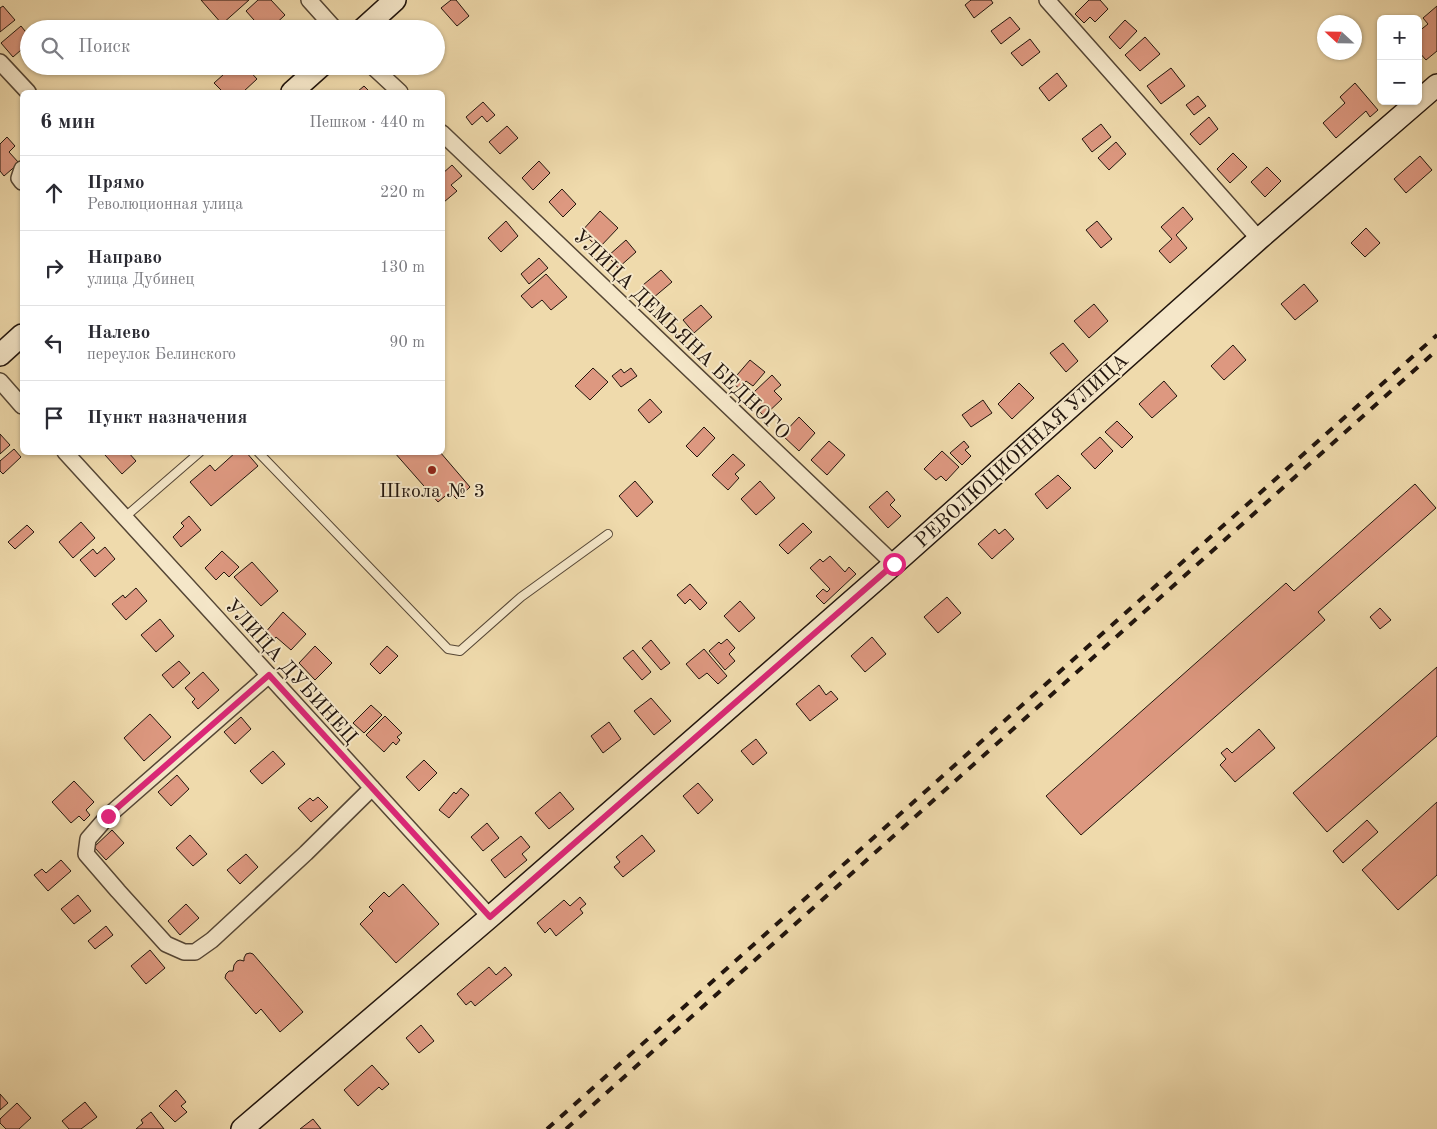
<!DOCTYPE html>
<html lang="ru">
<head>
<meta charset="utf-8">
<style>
  body { margin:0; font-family:"Old Standard TT",serif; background:#f7f7f7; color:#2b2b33 }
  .controls { position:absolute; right:15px; top:15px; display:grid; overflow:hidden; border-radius:8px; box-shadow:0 1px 4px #0004 }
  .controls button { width:45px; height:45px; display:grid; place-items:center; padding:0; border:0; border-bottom:1px solid #e1e1e2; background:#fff; color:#2b2b33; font:25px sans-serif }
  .compass { position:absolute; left:1317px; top:15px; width:45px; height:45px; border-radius:50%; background:#fff; box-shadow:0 1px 4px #0004; rotate:292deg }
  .stop { position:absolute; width:15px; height:15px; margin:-11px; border:4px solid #db2777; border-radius:50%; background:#fff }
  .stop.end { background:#db2777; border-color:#fff; box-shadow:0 1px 5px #0008 }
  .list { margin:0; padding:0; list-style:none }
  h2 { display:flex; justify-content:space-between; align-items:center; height:65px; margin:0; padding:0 20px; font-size:21px }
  h2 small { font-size:16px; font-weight:400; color:#7c7c81 }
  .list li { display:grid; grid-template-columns:32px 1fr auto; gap:15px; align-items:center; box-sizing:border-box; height:75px; padding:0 20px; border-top:1px solid #e1e1e2 }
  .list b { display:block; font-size:19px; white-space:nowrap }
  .list p { margin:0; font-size:16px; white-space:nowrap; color:#7c7c81 }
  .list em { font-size:16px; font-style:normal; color:#7c7c81 }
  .icon { flex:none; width:28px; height:28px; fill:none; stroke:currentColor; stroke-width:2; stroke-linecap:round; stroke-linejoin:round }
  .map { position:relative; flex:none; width:1437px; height:1129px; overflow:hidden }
  .search { position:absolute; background:#fff; box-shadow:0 1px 4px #0004; left:20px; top:20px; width:425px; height:55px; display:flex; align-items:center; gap:12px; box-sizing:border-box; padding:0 18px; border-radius:28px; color:#7c7c81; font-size:19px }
  .panel { position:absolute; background:#fff; box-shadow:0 1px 4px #0004; left:20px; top:90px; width:425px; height:365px; border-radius:8px }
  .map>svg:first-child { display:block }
</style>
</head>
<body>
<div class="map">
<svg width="1437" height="1129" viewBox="0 0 1437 1129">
  <rect width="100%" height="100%" fill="#efdaac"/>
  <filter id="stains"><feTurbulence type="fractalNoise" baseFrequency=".004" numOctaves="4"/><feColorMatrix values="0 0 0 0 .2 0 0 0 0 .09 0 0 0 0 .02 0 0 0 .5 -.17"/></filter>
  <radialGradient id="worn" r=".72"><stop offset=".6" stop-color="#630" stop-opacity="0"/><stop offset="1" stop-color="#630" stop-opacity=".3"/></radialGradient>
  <g fill="#dd9880" stroke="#22150d">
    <polygon points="201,0 249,0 222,24"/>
    <polygon points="258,0 271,0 285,15 270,29 262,29 246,11"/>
    <polygon points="451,0 456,0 469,16 457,26 441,8"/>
    <polygon points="971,0 991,0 993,3 974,18 965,5"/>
    <polygon points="1089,0 1100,0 1108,9 1095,22 1090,17 1084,23 1075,14"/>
    <polygon points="3,6 15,20 0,32 0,8"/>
    <polygon points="1437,6 1437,51 1426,60 1418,51 1418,32 1428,24 1423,18"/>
    <polygon points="1010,17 1020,29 1001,44 991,31"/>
    <polygon points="1125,20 1137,31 1120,49 1109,37"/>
    <polygon points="21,26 29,36 29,43 13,57 1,43"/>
    <polygon points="436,37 441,42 436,47"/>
    <polygon points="1145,37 1160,54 1140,71 1125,55"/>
    <polygon points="1030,39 1040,52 1022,66 1011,53"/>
    <polygon points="233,66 245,66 257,79 243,92 223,92 214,83"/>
    <polygon points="1171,68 1185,86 1161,104 1147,86"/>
    <polygon points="1057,73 1067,86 1049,101 1039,88"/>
    <polygon points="1355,83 1378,110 1370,117 1366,111 1336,138 1323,123 1345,103 1340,97"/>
    <polygon points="364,86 370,92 357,92"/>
    <polygon points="1198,96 1206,106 1194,115 1186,105"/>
    <polygon points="483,102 495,115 487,122 482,116 472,125 466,117"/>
    <polygon points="1209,117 1218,129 1200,145 1190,134"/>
    <polygon points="1101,124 1111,137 1092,152 1082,139"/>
    <polygon points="507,126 518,138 500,154 489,142"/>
    <polygon points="7,137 15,146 9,152 19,163 4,176 0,171 0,144"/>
    <polygon points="1116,142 1126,154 1109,170 1098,158"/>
    <polygon points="1233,153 1247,167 1230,183 1217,169"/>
    <polygon points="1420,156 1432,170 1406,193 1394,179"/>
    <polygon points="539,161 550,173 533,190 522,178"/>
    <polygon points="452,165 462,176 451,185 457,191 444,202 442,201 442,174"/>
    <polygon points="1267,167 1281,181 1265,197 1251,182"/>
    <polygon points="562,189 576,204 563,217 549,202"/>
    <polygon points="1183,207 1193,219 1176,235 1187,248 1170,263 1159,251 1172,239 1161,227"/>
    <polygon points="600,211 618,228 599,248 581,232"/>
    <polygon points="506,221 518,236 501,252 488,238"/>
    <polygon points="1097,221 1112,239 1101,248 1086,230"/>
    <polygon points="1366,228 1380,243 1365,257 1351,243"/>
    <polygon points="626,240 636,252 618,268 608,256"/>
    <polygon points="539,258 548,268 529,284 521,274"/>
    <polygon points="661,270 672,282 653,298 643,285"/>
    <polygon points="546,274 567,297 551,310 542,300 532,308 521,296"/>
    <polygon points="1304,284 1318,301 1295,320 1281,304"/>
    <polygon points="1094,304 1108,321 1089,338 1074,321"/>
    <polygon points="701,305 712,317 694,333 683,320"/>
    <polygon points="1063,343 1078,361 1066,372 1050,353"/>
    <polygon points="1233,345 1246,360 1224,380 1211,366"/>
    <polygon points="750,360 765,372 753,386 746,381 740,389 731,382"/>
    <polygon points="593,368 608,382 590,400 575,386"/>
    <polygon points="631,368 637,376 621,387 612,376 621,369 624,373"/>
    <polygon points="772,375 781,385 774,391 782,399 764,416 755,407 761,400 754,392"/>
    <polygon points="1164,381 1177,396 1152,418 1139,404"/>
    <polygon points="1019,383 1034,398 1012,419 998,404"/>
    <polygon points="650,399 662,412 649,423 638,410"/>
    <polygon points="983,400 992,413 971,427 962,415"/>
    <polygon points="799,417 815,433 799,451 782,435"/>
    <polygon points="1117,421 1133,437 1122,448 1105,432"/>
    <polygon points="704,427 715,438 697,457 686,446"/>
    <polygon points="0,434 10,445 0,454"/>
    <polygon points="1100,437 1113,451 1095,469 1081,454"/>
    <polygon points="829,441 845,455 827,475 811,460"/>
    <polygon points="964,441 969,447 965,450 971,456 962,465 950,453"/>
    <polygon points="14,449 21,457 3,474 0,471 0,461"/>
    <polygon points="942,451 959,467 946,481 941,476 936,480 924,469"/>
    <polygon points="108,452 128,452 136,461 122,474 105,455"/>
    <polygon points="236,452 246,452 258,466 211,506 190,482 210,465 215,471"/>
    <polygon points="394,452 440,452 470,487 457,499 450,492 438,502"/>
    <polygon points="733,454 745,465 735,474 739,478 728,490 712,475"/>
    <polygon points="1058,475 1071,488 1047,509 1035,494"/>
    <polygon points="635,481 653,502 637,517 619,496"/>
    <polygon points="760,481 775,498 756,515 741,499"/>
    <polygon points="1415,484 1436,508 1318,612 1325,620 1081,835 1046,796 1286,583 1294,591"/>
    <polygon points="887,491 895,500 890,505 901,516 888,528 869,507"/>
    <polygon points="189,516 201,530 181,547 173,537 184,526 181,523"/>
    <polygon points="81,522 95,538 73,558 59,542"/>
    <polygon points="803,523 812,532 788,554 779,545"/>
    <polygon points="27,525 34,532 15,549 8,542"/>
    <polygon points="995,529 999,534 1005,529 1014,539 992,559 978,544"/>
    <polygon points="105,547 115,559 95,577 80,560 93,549 97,554"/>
    <polygon points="222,551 239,567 229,577 224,572 216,580 205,568"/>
    <polygon points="830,556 845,572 849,567 856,574 824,604 816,596 823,589 827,592 830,589 810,568 820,559 823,562"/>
    <polygon points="252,562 278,591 261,606 234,577"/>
    <polygon points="690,584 707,603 700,610 690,599 685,604 677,595"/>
    <polygon points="136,588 147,601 126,620 112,604 123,595 125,598"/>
    <polygon points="947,597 961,613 938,633 924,617"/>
    <polygon points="740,601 755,618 739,632 724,616"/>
    <polygon points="1380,608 1391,620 1380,629 1370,617"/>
    <polygon points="283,612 306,634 291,650 276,637 272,642 264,634"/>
    <polygon points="160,619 174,636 156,652 141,635"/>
    <polygon points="872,637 886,654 865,672 851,656"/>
    <polygon points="727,639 735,648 729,654 735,661 725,670 709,651 719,642 721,644"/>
    <polygon points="651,640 670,663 661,670 642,648"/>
    <polygon points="315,646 332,663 315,680 299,663"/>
    <polygon points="387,646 398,656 380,674 370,664"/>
    <polygon points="704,649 727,676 718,684 707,673 699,679 686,664"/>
    <polygon points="633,650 651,672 642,680 623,658"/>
    <polygon points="179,661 190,673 173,688 162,675"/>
    <polygon points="1437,667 1437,736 1327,832 1293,793"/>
    <polygon points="203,672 219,690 198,709 192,702 195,699 185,688"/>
    <polygon points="819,685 826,695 831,691 838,699 810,721 796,704"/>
    <polygon points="651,698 671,721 654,735 634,711"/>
    <polygon points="371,705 382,715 364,733 353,723"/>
    <polygon points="150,714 171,737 144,761 124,738"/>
    <polygon points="385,716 402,733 397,737 400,740 396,745 393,742 384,752 366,735"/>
    <polygon points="241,717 251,729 235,744 224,732"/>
    <polygon points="609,722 621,739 603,753 591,736"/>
    <polygon points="1259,729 1275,748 1235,782 1220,765 1226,759 1221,753 1227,748 1232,753"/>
    <polygon points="756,739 767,753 753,765 741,751"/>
    <polygon points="273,751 285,764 262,784 250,771"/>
    <polygon points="424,760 437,773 419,791 406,777"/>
    <polygon points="177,775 189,789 171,806 158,792"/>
    <polygon points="74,781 94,802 86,810 90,815 84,821 79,816 71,823 52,802"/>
    <polygon points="698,783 713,800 698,814 683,796"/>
    <polygon points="461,788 469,795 449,818 439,810 454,792 456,794"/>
    <polygon points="560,792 574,809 549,829 535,813"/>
    <polygon points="318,797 328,807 311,822 298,808 310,798 313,801"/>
    <polygon points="1437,802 1437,875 1398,910 1362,870"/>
    <polygon points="1367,820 1378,832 1343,863 1333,851"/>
    <polygon points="487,823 499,838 483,851 471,837"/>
    <polygon points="112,830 124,843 106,860 94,847"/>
    <polygon points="190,835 207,854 193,866 176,848"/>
    <polygon points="642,835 655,851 623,877 614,867 620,862 616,857"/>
    <polygon points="521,836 530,847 522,854 527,860 505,878 491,860"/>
    <polygon points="246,854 258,867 240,884 227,870"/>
    <polygon points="61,860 71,871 48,891 34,875 42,869 46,873"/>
    <polygon points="403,884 439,924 396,963 360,924 373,911 369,907 384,892 389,897"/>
    <polygon points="78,895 91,911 74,924 61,909"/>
    <polygon points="580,897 586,904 580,909 583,913 556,936 550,928 545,933 537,923 564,900 570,906"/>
    <polygon points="186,904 199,918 180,935 168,921"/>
    <polygon points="106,926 113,935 95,949 88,941"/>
    <polygon points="150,950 165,968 146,984 131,966"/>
    <polygon points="250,953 253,954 303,1012 280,1032 261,1009 256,1014 225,978 226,974 229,971 233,971 234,965 237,961 240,960 244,961 244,958 246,954"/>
    <polygon points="489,967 496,975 505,967 512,975 475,1006 471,1001 466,1005 457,994"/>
    <polygon points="421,1025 434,1041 419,1053 406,1038"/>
    <polygon points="372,1065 389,1084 382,1090 379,1087 358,1106 344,1090"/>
    <polygon points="176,1090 186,1102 181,1106 187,1112 175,1122 159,1106"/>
    <polygon points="0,1094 8,1103 0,1110"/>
    <polygon points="85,1102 97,1117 81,1129 69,1129 62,1121"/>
    <polygon points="17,1103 31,1118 19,1129 6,1129 0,1123 0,1119"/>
    <polygon points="151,1112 164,1129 136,1129 143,1123 141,1120"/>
    <polygon points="313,1119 321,1129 300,1129"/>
  </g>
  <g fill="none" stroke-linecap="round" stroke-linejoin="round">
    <g stroke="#554635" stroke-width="10">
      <g id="lane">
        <polyline points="258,452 448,649 460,651 521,597 608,534"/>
        <polyline points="125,517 200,452"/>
      </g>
    </g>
    <g stroke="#554635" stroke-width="18">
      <g id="street">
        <polyline points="309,0 335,29"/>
        <polyline points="1047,0 1259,239"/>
        <polyline points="0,62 28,92"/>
        <polyline points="372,66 400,92"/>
        <polyline points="442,133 894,564"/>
        <polyline points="22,169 19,178 22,182"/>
        <polyline points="0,381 22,406"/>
        <polyline points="65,452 490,917"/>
        <polyline points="269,675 108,816 88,839 86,854 118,891 166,944 184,952 195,952 212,940 306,853 372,788"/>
      </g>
    </g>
    <g stroke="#22150d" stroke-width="24">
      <g id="secondary">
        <polyline points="363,29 395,0"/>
        <polyline points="292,92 321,66"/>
        <polyline points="0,355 22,335"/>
        <polyline points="242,1129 490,917 894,564 1259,239 1437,85"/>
      </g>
    </g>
    <use href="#lane" stroke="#f5e7c9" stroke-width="8"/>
    <use href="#street" stroke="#f5e7c9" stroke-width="15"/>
    <use href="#secondary" stroke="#f5e7c9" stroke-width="21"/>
    <g stroke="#22150d" stroke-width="4" stroke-dasharray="9 9" stroke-linecap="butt">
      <polyline points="547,1129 1437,335"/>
      <polyline points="566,1129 1437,350"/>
    </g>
  </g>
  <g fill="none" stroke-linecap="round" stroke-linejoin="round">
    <polyline stroke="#db2777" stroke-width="6" points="108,816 269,675 490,917 894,564"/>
  </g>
  <circle fill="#8f2418" stroke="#f5e7c9" stroke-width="2" cx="432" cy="470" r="5"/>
  <g text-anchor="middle" stroke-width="4" stroke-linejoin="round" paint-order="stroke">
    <g font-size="20" fill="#22150d" stroke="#f5e7c9">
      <text transform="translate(682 334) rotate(44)" y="7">УЛИЦА ДЕМЬЯНА БЕДНОГО</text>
      <text transform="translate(1021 450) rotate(-42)" y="7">РЕВОЛЮЦИОННАЯ УЛИЦА</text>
      <text transform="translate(292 671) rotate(48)" y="7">УЛИЦА ДУБИНЕЦ</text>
    </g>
    <g font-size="20" fill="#22150d" stroke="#f5e7c9">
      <text x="432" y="497">Школа № 3</text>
    </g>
  </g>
  <rect width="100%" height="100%" filter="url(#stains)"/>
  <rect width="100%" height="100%" fill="url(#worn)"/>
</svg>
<div class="controls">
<button>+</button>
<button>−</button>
</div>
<svg class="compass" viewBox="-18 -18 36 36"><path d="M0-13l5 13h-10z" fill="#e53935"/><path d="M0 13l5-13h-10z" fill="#7c7c81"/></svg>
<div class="stop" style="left:894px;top:564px"></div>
<div class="stop end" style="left:108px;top:816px"></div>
<div class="search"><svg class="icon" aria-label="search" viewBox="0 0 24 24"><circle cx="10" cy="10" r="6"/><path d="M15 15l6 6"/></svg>Поиск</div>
<section class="panel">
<h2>6 мин<small>Пешком · 440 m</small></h2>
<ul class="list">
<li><svg class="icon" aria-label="ahead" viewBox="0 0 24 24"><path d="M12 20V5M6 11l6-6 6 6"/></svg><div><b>Прямо</b><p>Революционная улица</p></div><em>220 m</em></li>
<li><svg class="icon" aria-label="right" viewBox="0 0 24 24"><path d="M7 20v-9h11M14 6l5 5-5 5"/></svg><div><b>Направо</b><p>улица Дубинец</p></div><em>130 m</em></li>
<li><svg class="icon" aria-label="left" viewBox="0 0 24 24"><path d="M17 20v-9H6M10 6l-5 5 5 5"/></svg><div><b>Налево</b><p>переулок Белинского</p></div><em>90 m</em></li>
<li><svg class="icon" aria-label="arrive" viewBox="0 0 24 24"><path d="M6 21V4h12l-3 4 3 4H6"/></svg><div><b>Пункт назначения</b></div></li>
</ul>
</section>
</div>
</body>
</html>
